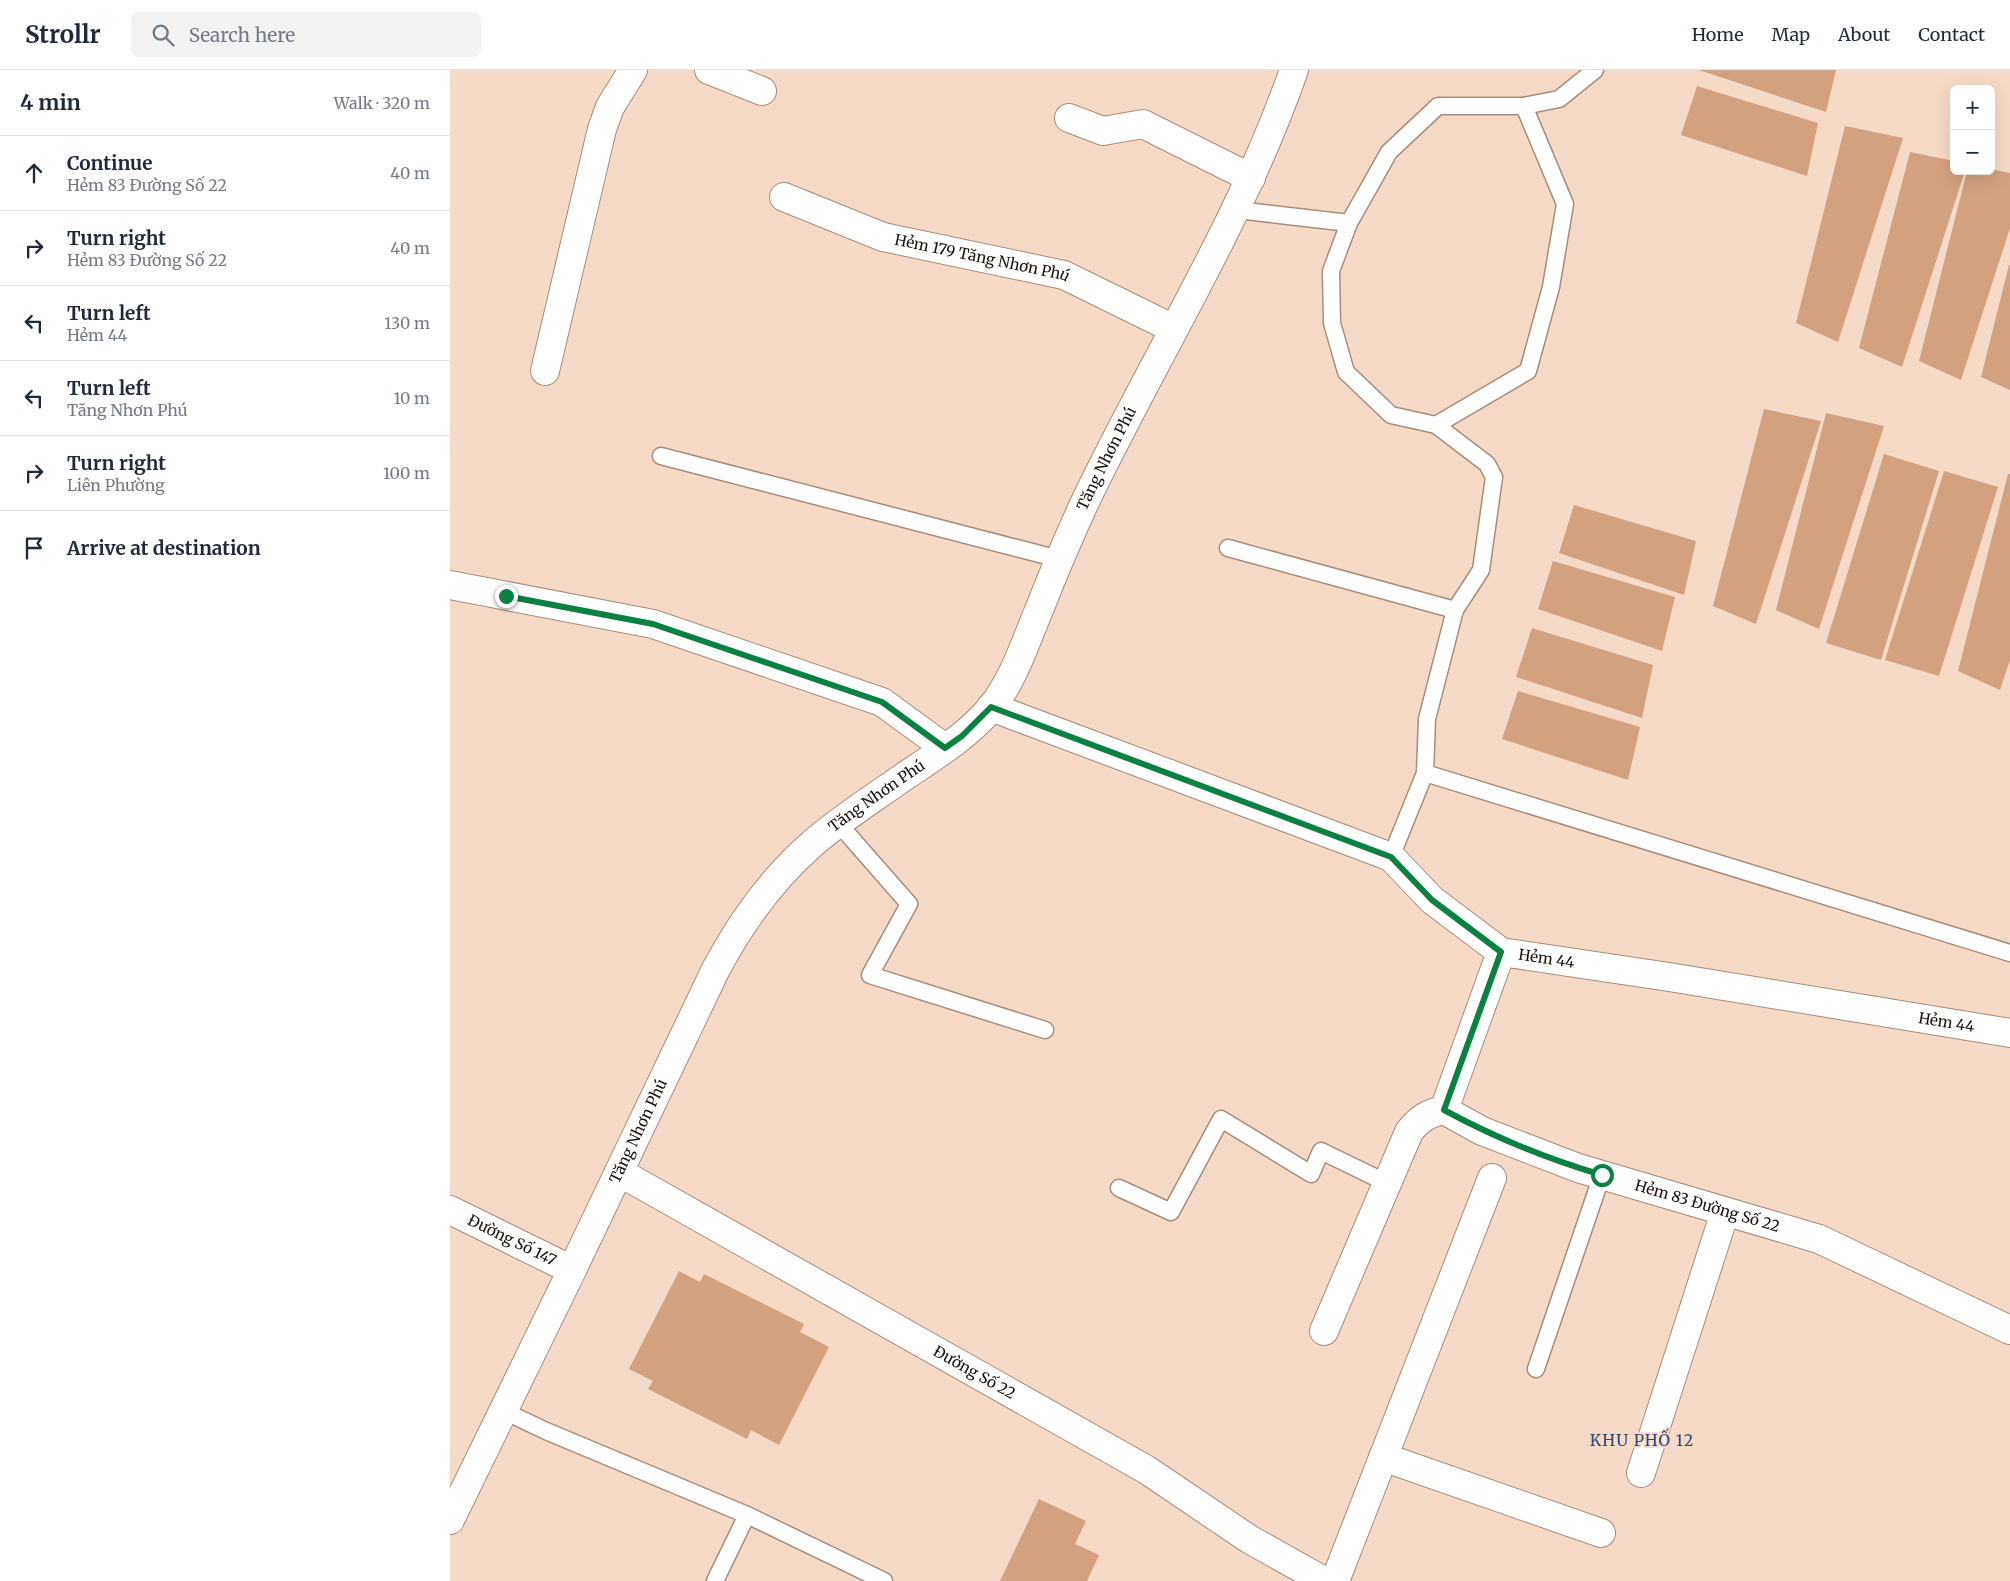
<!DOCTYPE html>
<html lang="en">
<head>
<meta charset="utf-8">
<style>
  body { margin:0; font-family:Merriweather,serif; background:#f2f2f3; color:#1f2937 }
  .controls { position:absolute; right:15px; top:15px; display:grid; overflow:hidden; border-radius:8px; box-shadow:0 5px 20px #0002 }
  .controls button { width:45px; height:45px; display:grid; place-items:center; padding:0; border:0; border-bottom:1px solid #e0e1e3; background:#fff; color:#1f2937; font:25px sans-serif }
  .stop { position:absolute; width:15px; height:15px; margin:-11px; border:4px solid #0b8043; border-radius:50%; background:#fff }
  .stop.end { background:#0b8043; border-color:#fff; box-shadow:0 1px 5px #0008 }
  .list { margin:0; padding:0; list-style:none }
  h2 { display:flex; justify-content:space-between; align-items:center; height:65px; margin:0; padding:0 20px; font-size:21px }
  h2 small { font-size:16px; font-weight:400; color:#747a83 }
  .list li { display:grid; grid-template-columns:32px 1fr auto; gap:15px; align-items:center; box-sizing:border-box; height:75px; padding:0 20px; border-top:1px solid #e0e1e3 }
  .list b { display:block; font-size:19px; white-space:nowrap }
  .list p { margin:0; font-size:16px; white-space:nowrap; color:#747a83 }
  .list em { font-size:16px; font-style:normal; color:#747a83 }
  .icon { flex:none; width:28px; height:28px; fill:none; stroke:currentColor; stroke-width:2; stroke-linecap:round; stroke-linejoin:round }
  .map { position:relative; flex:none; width:1560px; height:1511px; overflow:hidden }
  header { display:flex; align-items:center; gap:30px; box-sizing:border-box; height:70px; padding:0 25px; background:#fff; border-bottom:1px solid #e0e1e3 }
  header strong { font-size:24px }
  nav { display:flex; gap:28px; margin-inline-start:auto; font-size:18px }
  .search { width:350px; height:45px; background:#f2f2f3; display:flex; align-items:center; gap:12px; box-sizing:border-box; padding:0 18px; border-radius:8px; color:#747a83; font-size:19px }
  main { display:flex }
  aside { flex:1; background:#fff }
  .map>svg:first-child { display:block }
</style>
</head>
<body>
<header>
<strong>Strollr</strong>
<div class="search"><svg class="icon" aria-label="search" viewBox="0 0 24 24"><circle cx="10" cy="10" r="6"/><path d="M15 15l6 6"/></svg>Search here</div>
<nav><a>Home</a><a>Map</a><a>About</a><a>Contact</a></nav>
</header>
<main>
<aside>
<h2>4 min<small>Walk · 320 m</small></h2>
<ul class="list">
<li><svg class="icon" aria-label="ahead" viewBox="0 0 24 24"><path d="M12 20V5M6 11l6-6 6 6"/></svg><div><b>Continue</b><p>Hẻm 83 Đường Số 22</p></div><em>40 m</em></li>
<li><svg class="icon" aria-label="right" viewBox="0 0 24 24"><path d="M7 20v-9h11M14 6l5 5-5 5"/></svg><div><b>Turn right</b><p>Hẻm 83 Đường Số 22</p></div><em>40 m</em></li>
<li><svg class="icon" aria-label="left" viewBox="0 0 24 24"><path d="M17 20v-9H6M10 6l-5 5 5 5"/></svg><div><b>Turn left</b><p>Hẻm 44</p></div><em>130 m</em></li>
<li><svg class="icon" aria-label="left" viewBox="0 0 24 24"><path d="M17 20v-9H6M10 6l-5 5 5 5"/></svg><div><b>Turn left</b><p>Tăng Nhơn Phú</p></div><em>10 m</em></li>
<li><svg class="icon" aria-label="right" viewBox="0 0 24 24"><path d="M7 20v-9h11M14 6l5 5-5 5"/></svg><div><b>Turn right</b><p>Liên Phường</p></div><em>100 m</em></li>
<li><svg class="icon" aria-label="arrive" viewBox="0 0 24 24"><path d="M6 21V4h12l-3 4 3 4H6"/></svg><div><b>Arrive at destination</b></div></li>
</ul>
</aside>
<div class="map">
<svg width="1560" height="1511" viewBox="0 0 1560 1511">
  <rect width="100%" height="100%" fill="#f6dac8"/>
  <g fill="#d3a17e">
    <polygon points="1249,0 1386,0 1376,42"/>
    <polygon points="1247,16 1368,53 1357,106 1231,65"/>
    <polygon points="1395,56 1453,68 1388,272 1346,253"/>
    <polygon points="1460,82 1504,91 1504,101 1515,101 1452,297 1409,278"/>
    <polygon points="1541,99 1560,103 1560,158 1511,310 1469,291 1517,101 1541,101"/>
    <polygon points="1559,195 1560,195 1560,320 1531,307"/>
    <polygon points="1314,339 1371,351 1306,554 1263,536"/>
    <polygon points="1376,343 1434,356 1369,559 1326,540"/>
    <polygon points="1434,384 1489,401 1431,590 1376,573"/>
    <polygon points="1494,401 1548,417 1489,606 1435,590"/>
    <polygon points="1558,404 1560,404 1560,590 1550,620 1508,601"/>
    <polygon points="1124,435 1246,471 1234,525 1109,483"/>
    <polygon points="1103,491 1225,527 1212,581 1088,539"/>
    <polygon points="1082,558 1203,595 1192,648 1066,607"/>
    <polygon points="1068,621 1190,657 1178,710 1052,669"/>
    <polygon points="229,1201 250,1212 254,1204 354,1254 350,1262 379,1277 329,1375 301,1360 297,1369 198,1319 203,1311 179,1299"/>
    <polygon points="589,1429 636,1451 625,1474 649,1485 637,1511 550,1511"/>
  </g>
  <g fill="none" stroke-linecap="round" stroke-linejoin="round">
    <g stroke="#a68d7c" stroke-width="19">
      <g id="lane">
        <polyline points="787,140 899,153"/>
        <polyline points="986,355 1078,301 1101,217 1115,134 1074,36"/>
        <polyline points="211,386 609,489"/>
        <polyline points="778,478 1005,540"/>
        <polyline points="975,703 1560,883"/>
        <polyline points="388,753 459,834 420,905 595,960"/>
        <polyline points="941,787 975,703 977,649 1005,540 1031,500 1044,407 1037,394 986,355 941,345 896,302 882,253 881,201 899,153 939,82 988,36 1074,36 1109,29 1145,0"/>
        <polyline points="669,1118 721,1142 771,1049 861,1104 871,1081 937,1113"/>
        <polyline points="1086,1299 1152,1105"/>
        <polyline points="54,1341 96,1361 297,1445 434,1511"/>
        <polyline points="265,1511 297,1445"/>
      </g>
    </g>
    <g stroke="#a68d7c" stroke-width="30">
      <g id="street">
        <polyline points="259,0 312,21"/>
        <polyline points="619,48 653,61 693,54 801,108"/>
        <path id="s1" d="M 334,127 L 433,167 L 614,205 L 724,259"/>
        <polyline points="95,301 152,59 160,37 183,0"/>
        <polyline points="0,515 203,554 432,632 495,678"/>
        <path id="s2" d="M 541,637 L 941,787 L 982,830 L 1051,882 L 1219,907 L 1560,963"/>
        <path id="s3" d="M 1051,882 L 994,1040 L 1032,1061 L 1128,1098 L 1369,1169 L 1560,1260"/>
        <path id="s4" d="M 169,1102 L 697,1400 L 799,1469 L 874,1511"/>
        <path id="s5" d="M 0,1140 L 122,1200"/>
        <path d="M 874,1261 L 959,1062 C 969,1049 978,1043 994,1040"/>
        <polyline points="933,1387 1151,1463"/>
        <polyline points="1191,1403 1275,1142"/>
        <polyline points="885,1511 1042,1108"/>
      </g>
    </g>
    <g stroke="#a68d7c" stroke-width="30">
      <g id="secondary">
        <path id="s6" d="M 0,1450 L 122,1200 L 266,899 C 291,852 322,809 362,774 C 387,752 415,734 442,715 C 476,691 514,670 541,638 C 564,609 575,573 589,540 C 603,504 618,469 634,434 C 703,289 791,152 844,0"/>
      </g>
    </g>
    <use href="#lane" stroke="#fff" stroke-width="16"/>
    <use href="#street" stroke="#fff" stroke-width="28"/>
    <use href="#secondary" stroke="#fff" stroke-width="28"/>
  </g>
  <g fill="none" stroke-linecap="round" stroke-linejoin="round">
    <path stroke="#0b8043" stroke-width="6" d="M 56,526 L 203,554 L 432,632 L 495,678 L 512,666 L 541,637 L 941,787 L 982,830 L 1051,882 L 994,1040 C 1044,1067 1097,1089 1152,1105"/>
  </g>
  <g text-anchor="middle" stroke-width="4" stroke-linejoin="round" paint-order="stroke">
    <g font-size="15" fill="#19100a" stroke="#f6dac8">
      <text dy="5" stroke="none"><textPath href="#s1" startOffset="208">Hẻm 179 Tăng Nhơn Phú</textPath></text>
      <text dy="5" stroke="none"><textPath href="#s6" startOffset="1271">Tăng Nhơn Phú</textPath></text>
      <text dy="5" stroke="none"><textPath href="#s6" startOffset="851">Tăng Nhơn Phú</textPath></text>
      <text dy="5" stroke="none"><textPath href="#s2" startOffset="619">Hẻm 44</textPath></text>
      <text dy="5" stroke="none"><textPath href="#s2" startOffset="1024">Hẻm 44</textPath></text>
      <text dy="5" stroke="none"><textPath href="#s6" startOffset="432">Tăng Nhơn Phú</textPath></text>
      <text dy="5" stroke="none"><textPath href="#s3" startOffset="449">Hẻm 83 Đường Số 22</textPath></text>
      <text dy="5" stroke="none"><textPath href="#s5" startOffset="69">Đường Số 147</textPath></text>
      <text dy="5" stroke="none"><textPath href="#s4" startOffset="408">Đường Số 22</textPath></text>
    </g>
    <g font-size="16" letter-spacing="1" fill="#2e457e" stroke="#f6dac8">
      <text x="1192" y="1376">KHU PHỐ 12</text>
    </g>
  </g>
</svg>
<div class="controls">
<button>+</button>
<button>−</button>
</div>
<div class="stop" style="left:1152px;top:1105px"></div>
<div class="stop end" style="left:56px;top:526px"></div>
</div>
</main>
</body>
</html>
